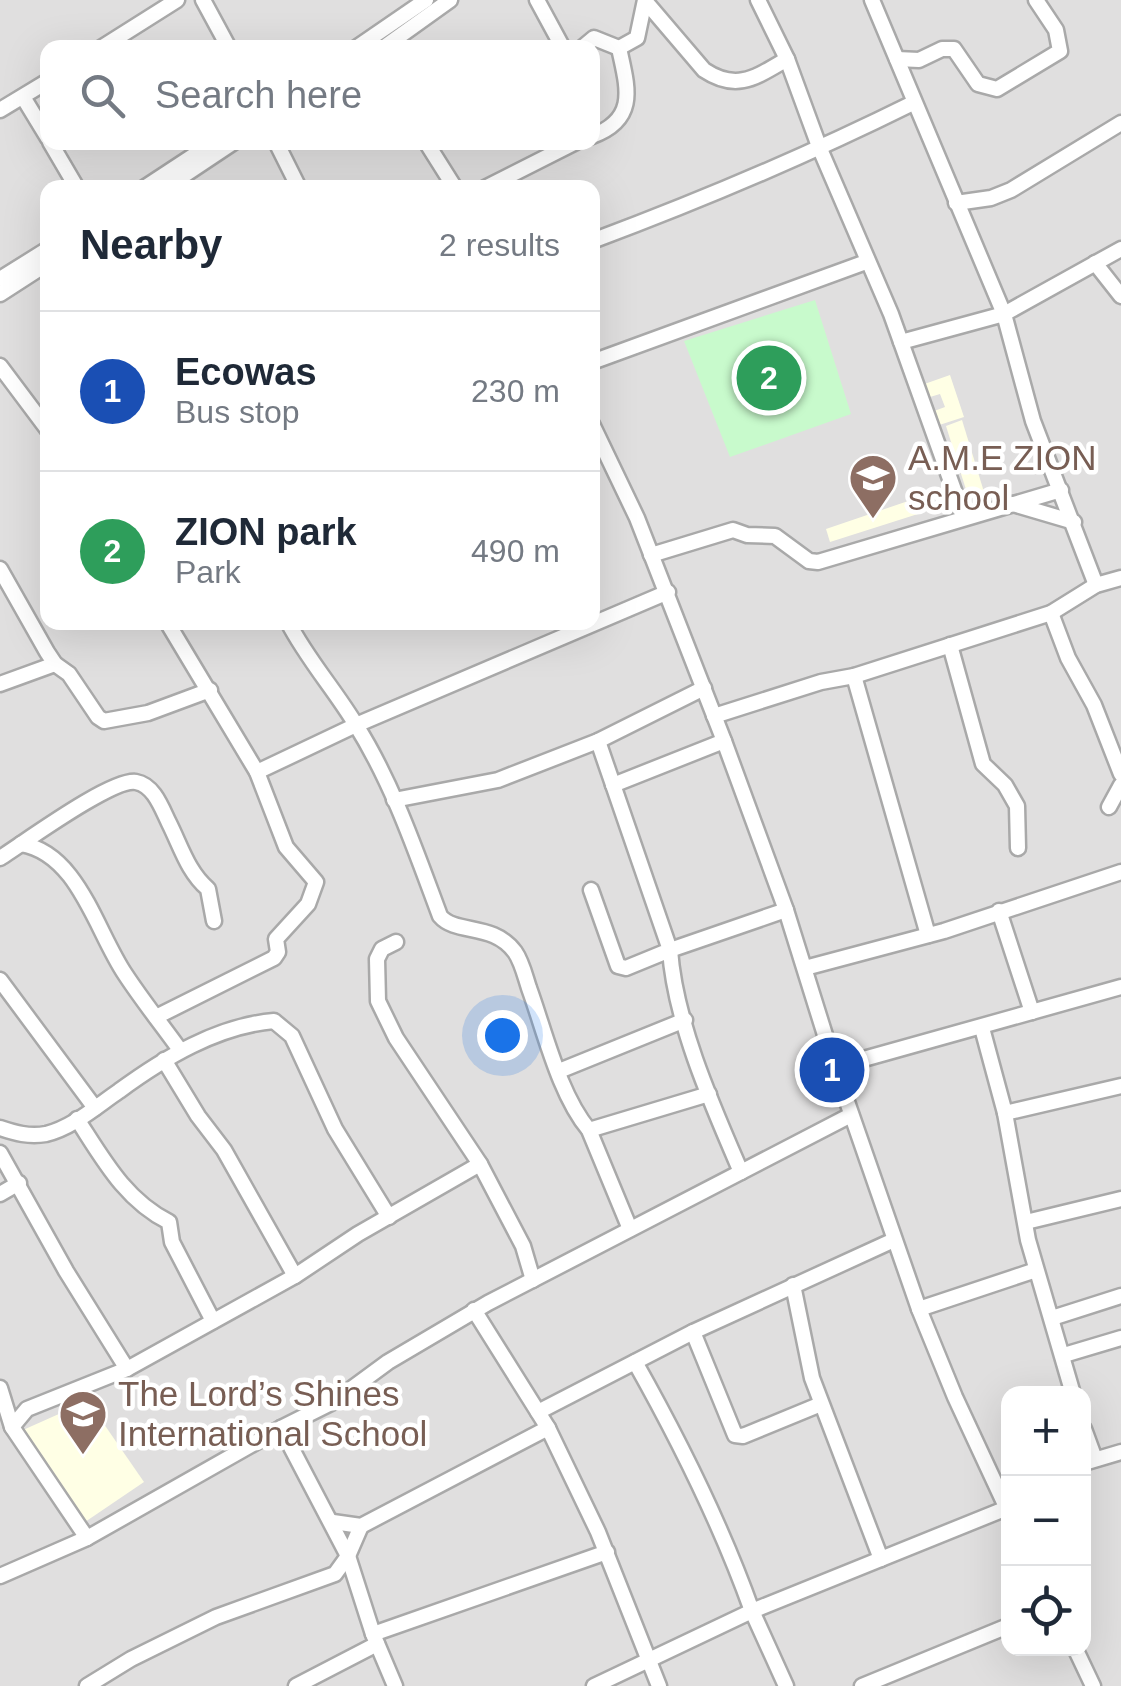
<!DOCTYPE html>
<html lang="en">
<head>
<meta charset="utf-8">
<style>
  body { margin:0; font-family:Helvetica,sans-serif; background:#f2f2f3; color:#1f2937 }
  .controls { position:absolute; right:30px; bottom:30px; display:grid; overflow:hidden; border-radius:20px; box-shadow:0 10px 40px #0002 }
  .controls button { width:90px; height:90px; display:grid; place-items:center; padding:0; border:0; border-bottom:2px solid #e0e1e3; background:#fff; color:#1f2937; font:50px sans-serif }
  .you { position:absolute; left:502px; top:1035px; width:35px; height:35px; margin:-25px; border:8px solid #fff; border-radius:50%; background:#1a73e8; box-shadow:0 0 0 15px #1a73e833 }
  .badge { display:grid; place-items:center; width:65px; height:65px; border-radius:50%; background:#2563eb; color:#fff; font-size:32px; font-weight:700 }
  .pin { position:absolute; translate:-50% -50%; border:5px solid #fff; box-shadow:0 2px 10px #0006 }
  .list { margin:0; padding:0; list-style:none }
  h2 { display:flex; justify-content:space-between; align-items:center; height:130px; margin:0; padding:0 40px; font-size:42px }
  h2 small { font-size:32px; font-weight:400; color:#747a83 }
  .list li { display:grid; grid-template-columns:65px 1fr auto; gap:30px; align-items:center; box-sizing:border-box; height:160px; padding:0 40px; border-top:2px solid #e0e1e3 }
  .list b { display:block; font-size:38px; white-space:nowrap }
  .list p { margin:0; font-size:32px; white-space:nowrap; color:#747a83 }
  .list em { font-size:32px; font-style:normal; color:#747a83 }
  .icon { flex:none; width:55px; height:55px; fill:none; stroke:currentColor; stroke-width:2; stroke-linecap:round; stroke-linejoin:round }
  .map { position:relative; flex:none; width:1121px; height:1686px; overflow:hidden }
  .search { position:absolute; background:#fff; box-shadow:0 10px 40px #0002; left:40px; top:40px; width:560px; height:110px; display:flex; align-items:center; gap:25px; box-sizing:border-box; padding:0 35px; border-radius:20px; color:#747a83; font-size:38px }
  .panel { position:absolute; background:#fff; box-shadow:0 10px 40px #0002; left:40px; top:180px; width:560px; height:450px; border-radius:20px }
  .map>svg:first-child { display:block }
</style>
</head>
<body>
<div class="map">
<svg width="1121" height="1686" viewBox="0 0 1121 1686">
  <rect width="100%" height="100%" fill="#f2efe9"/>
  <path fill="#e0dfdf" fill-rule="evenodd" d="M 0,0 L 1121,0 L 1121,1686 L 0,1686 ZM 48,48 L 592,48 L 592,142 L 48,142 ZM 48,188 L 592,188 L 592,622 L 48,622 ZM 1008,1394 L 1084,1394 L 1084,1648 L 1008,1648 Z"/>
  <g fill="#ffffe5">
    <polygon points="950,375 964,417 930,428 926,414 945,407 940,394 920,400 916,387"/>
    <polygon points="962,420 984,492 968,496 946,426"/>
    <polygon points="917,498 921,513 830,542 826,529"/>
    <polygon points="88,1401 144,1482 85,1522 23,1430"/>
  </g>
  <polygon fill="#c8facc" points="815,300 851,414 730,457 684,341"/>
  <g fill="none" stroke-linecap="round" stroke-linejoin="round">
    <g stroke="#a9a9a9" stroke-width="19">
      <g id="minor">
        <polyline points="203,0 229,48"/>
        <polyline points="537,0 563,48"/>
        <polyline points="758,0 787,59 820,149 891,314 964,518"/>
        <polyline points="872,0 1004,314 1033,421 1096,585"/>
        <path d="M 646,2 L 704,70 C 737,92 756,77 787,59"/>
        <polyline points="101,48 177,0"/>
        <polyline points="356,48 426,0"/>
        <polyline points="383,48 450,0"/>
        <polyline points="582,48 594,38 619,48 637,38 645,0"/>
        <polyline points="897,59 919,60 942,49 954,49 978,84 997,89 1060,51 1056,30 1036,0"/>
        <polyline points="23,97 48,138"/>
        <polyline points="0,110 48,81"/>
        <path d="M 592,136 C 639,119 627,86 619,48"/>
        <polyline points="50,142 77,188"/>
        <polyline points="276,142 299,188"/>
        <polyline points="426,142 455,188"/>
        <polyline points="144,188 214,142"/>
        <polyline points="165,188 234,142"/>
        <polyline points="485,188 576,142"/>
        <polyline points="956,203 991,198 1011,190 1121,123"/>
        <path d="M 592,241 C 702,200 808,155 913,103"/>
        <polyline points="1095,263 1121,296"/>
        <polyline points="0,279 48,249"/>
        <polyline points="0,294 48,263"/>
        <polyline points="901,342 1004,314 1121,249"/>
        <polyline points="592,362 866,262"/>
        <polyline points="0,366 48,430"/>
        <polyline points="592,424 637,518 724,741 786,910 835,1067 919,1309 955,1397 1008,1511"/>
        <polyline points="1013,504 1074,522"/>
        <polyline points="651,555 733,530 747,535 775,536 809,561 818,562 1061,490"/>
        <polyline points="0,569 47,652 55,664 69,674 98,717 104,721 148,713 210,690"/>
        <polyline points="1051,613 1068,658 1094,705 1121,774"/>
        <path d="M 288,622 C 307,659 335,690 356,725 C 393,784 416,852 440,916 C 456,935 493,922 515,952 C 522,962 525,976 529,988 C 545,1032 559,1094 589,1130 L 630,1229"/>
        <polyline points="950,645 983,764 1005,785 1017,806 1018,848"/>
        <polyline points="854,676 928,935"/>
        <polyline points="0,684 55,664"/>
        <polyline points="714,716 821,682 854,676 1051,613 1096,585 1121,578"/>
        <polyline points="257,772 356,725 668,592"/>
        <polyline points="613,785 724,741"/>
        <polyline points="394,800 498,780 598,741 704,688"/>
        <polyline points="1109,807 1121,785"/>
        <path d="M 21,844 C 78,853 96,931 125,974 C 142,1000 162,1025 180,1050"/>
        <path d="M 0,858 C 24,843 112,778 136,782 C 154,785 162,809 169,823 C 181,847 188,872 208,889 L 214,921"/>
        <polyline points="591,890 618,966 626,968 670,950 598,741"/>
        <polyline points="999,911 1032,1012"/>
        <polyline points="396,942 382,949 377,959 378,1001 396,1038 480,1164 523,1246 533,1280"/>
        <polyline points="805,968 944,931 1121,872"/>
        <polyline points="0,980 95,1108"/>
        <polyline points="156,1017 274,958 278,952 276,939 308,904 316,882 286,847 257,772 167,622"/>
        <polyline points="982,1028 1005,1113 1028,1240 1073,1394"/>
        <polyline points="164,1060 198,1116 224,1150 295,1276"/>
        <polyline points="835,1067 1121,987"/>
        <polyline points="559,1071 685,1020"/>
        <polyline points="1005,1113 1121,1086"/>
        <path d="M 77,1119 C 103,1159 125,1200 169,1222 L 172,1242 L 213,1321"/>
        <path d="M 0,1128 C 15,1133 29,1137 46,1134 C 72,1128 97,1106 119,1091 C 164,1058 217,1026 274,1021 L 292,1036 L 335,1129 L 389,1217"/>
        <polyline points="589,1130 709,1094"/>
        <polyline points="0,1153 66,1271 127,1369"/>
        <path d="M 741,1172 C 712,1105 675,1022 670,950 L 786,910"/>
        <polyline points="0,1194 19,1183"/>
        <polyline points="1026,1222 1121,1199"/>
        <polyline points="793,1285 812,1378 881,1559"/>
        <polyline points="919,1309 1036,1270"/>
        <polyline points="474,1310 548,1428 598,1532 659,1686"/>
        <polyline points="1052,1318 1121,1296"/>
        <polyline points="693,1332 735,1435 743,1436 821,1404"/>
        <polyline points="1064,1355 1121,1338"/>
        <path d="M 635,1362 C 680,1442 721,1524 752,1611 L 1007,1508"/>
        <polyline points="0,1388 12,1427 87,1538"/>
        <polyline points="538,1412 693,1332 894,1240"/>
        <polyline points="12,1427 27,1409 127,1369 295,1276 358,1234 480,1164"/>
        <polyline points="281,1428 348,1556 373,1634 395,1686"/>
        <polyline points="1084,1429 1095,1459"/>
        <polyline points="1084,1463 1121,1452"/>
        <polyline points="333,1522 361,1526 548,1428"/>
        <polyline points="0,1576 87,1538 281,1428 335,1401 388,1362 488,1303 851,1115"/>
        <polyline points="373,1634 607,1552"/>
        <polyline points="1075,1648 1093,1686"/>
        <polyline points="87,1686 131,1659 216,1617 335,1574 348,1556 361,1526"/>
        <polyline points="296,1686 377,1644"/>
        <polyline points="594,1686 752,1611 786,1686"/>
        <polyline points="862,1686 1008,1626"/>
      </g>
    </g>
    <use href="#minor" stroke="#fff" stroke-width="14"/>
  </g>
  <defs>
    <g id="school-pin" transform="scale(2.5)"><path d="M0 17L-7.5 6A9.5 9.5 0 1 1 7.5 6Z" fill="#8d6e63" stroke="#fff"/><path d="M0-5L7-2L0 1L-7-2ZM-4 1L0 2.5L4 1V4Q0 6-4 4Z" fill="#fff"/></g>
  </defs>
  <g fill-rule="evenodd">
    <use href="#school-pin" x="873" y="478"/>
    <use href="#school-pin" x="83" y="1414"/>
  </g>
  <g text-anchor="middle" stroke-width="9" stroke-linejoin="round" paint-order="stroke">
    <g font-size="35" fill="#785e54" stroke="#fff" text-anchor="start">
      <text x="908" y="470">A.M.E ZION<tspan x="908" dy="40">school</tspan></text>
      <text x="118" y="1406">The Lord’s Shines<tspan x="118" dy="40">International School</tspan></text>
    </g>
  </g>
</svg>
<div class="controls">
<button>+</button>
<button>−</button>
<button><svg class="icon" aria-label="locate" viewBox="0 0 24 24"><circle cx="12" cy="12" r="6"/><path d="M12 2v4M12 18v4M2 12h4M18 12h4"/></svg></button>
</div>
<div class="you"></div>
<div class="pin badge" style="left:832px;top:1070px;background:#1a4fb4">1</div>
<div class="pin badge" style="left:769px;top:378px;background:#2e9e5b">2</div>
<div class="search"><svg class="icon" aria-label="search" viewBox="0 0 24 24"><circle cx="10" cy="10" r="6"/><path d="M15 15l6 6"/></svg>Search here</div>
<section class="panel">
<h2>Nearby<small>2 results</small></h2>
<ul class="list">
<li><span class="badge" style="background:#1a4fb4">1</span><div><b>Ecowas</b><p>Bus stop</p></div><em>230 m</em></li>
<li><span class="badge" style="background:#2e9e5b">2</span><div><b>ZION park</b><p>Park</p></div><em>490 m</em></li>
</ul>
</section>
</div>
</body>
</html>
